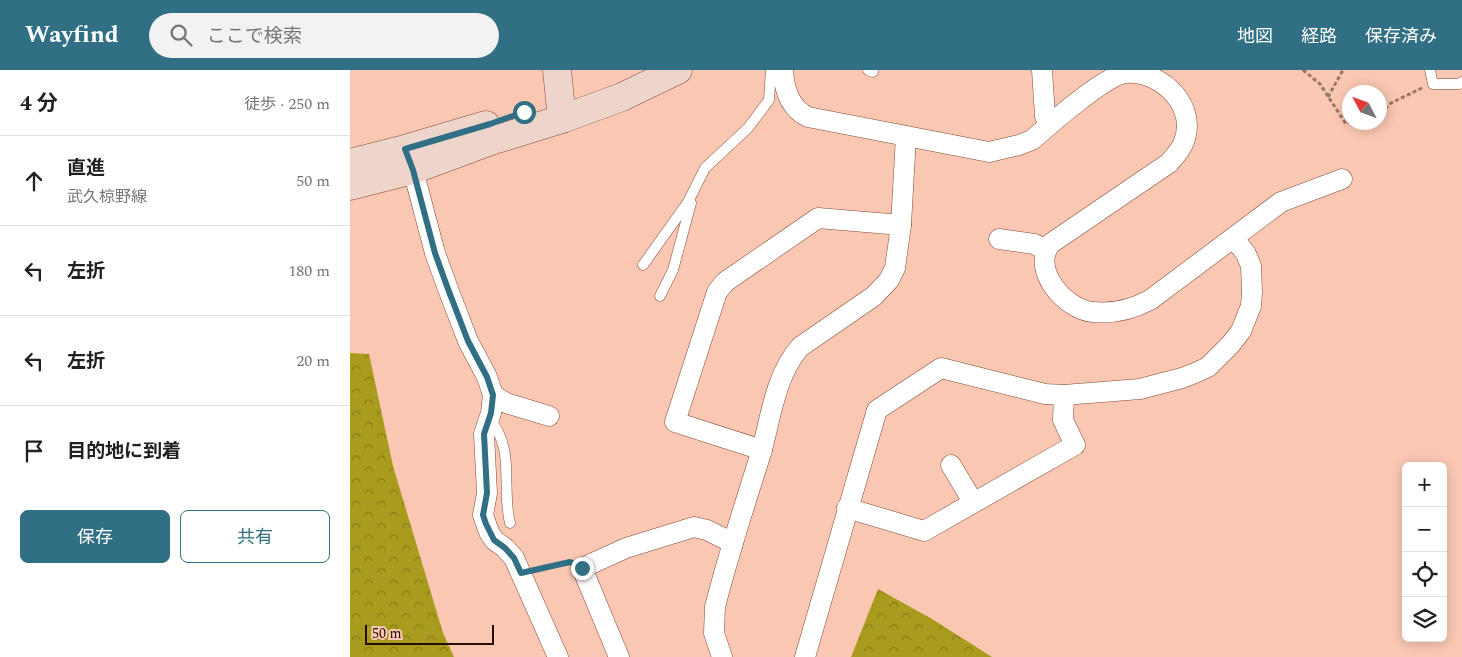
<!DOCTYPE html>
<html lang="ja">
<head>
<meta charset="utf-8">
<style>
  body { margin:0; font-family:Spectral,"Noto Sans JP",serif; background:#f2f2f2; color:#202124 }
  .controls { position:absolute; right:15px; bottom:15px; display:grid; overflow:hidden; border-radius:8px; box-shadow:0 2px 12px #0003 }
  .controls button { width:45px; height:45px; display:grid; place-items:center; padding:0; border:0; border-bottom:1px solid #e0e0e0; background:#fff; color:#202124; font:25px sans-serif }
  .compass { position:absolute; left:992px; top:15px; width:45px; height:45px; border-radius:50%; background:#fff; box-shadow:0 2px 12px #0003; rotate:311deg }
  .scale { position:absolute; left:15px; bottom:12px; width:129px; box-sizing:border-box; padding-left:5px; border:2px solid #230d05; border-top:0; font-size:14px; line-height:18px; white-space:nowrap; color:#230d05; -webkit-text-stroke:4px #fac7b3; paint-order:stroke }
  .stop { position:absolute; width:15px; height:15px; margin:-11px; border:4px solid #306f84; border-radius:50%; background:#fff }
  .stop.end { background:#306f84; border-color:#fff; box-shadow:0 1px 5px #0008 }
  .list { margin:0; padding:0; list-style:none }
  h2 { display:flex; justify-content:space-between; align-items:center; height:65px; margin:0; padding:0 20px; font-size:21px }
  h2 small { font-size:16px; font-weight:400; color:#757577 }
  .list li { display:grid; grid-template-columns:32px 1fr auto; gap:15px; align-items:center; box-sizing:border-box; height:90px; padding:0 20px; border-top:1px solid #e0e0e0 }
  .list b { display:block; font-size:19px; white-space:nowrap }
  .list p { margin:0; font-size:16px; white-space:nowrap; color:#757577 }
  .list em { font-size:16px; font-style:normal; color:#757577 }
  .actions { display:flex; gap:10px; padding:15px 20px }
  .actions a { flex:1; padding:11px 0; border:1px solid #306f84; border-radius:8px; text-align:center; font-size:18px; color:#306f84 }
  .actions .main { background:#306f84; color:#fff }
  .icon { flex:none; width:28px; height:28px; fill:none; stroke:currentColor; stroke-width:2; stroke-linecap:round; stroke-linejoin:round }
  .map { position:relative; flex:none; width:1112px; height:587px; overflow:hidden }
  header { display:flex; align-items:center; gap:30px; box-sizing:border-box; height:70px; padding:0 25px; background:#306f84; color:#fff }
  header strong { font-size:24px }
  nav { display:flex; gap:28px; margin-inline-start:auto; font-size:18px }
  .search { width:350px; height:45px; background:#f2f2f2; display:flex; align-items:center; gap:12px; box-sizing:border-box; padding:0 18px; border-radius:28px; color:#757577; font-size:19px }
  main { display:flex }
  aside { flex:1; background:#fff }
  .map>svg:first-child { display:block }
</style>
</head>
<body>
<header>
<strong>Wayfind</strong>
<div class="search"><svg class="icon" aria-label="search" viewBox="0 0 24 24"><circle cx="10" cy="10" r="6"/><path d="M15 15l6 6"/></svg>ここで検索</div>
<nav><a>地図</a><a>経路</a><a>保存済み</a></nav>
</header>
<main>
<aside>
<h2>4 分<small>徒歩 · 250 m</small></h2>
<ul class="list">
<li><svg class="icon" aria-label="ahead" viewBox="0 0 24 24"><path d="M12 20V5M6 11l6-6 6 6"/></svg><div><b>直進</b><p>武久椋野線</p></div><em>50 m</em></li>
<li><svg class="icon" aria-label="left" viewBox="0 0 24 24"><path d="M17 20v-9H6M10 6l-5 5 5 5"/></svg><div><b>左折</b></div><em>180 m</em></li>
<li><svg class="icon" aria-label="left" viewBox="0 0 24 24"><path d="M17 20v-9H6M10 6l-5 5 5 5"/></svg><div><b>左折</b></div><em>20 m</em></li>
<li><svg class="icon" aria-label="arrive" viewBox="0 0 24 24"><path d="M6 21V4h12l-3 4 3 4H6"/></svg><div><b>目的地に到着</b></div></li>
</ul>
<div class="actions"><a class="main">保存</a><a>共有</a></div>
</aside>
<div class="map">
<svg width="1112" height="587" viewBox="0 0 1112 587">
  <defs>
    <pattern id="forest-crowns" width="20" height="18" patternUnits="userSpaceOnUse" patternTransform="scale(1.25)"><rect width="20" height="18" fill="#a89b1e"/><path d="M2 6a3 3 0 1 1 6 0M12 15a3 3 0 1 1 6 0" fill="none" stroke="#887d18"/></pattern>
  </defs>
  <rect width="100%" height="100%" fill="#fac7b3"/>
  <g fill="url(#forest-crowns)">
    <polygon points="0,283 19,284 43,396 93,563 104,587 0,587"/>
    <polygon points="528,519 582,549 642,587 501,587"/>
  </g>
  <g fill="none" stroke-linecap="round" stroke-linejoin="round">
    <g stroke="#804a33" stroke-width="11">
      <g id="lane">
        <polyline points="518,0 523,2"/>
        <polyline points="1080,0 1083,14 1109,14 1112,12"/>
        <polyline points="293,195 338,132 355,98 398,58 419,30 421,0"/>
        <polyline points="310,226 323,200 341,133"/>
        <path d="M 139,349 C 166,378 151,418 160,453"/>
      </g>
    </g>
    <g stroke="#804a33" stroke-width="21">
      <g id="street">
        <path d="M 433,0 C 434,19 439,38 458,47 L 639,82 L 669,75 L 682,70 C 700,54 754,7 775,3 C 813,0 849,38 833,74 C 830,81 824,87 819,93 L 700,174 C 681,201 716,240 743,242 C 763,244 783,239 800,230 L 931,132 L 992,109"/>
        <polyline points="692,0 695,46 699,55"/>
        <polyline points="58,87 63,100 85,183 98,219 118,271 137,307 143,325 141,343 134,364 137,423 133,445 139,462 144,470 155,478 164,488 208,587"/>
        <polyline points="649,169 684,174 696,180"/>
        <polyline points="143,325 156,333 199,346"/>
        <polyline points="412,380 325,352 367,222 375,212 468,148 551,155"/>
        <polyline points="601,395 623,432"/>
        <polyline points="497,438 574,461 725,375 713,350 714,325"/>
        <polyline points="269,587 232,498 276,478 344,457 357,460 383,473"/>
        <path d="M 372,587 L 364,563 L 365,537 C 378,485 395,434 411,383 C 421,347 425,306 450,277 L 524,226 L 539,210 L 545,198 L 551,155 L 556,66"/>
        <polyline points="455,587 527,340 591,298 695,324 714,325 790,319 832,308 845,303 858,297 881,274 891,261 901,236 902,222 901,196 896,184 884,168"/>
      </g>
    </g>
    <g stroke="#804a33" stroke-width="29">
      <g id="secondary">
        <polyline points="207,0 212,49"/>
        <polyline points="0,93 55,79 136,55"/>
        <polyline points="0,116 63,100 141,71 212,49 272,27 328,0"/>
      </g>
    </g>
    <g stroke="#9d7667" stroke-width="3" stroke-dasharray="4 2.5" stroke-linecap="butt">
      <polyline points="953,0 970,14 996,54 999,52"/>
      <polyline points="978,27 993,0"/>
      <polyline points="1030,43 1041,33 1072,18"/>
      <polyline points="189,499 215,494"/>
    </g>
    <use href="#lane" stroke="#fff" stroke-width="10"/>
    <use href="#street" stroke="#fff" stroke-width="20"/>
    <use href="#secondary" stroke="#edd5cb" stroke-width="28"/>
  </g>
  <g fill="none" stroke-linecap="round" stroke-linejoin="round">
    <polyline stroke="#306f84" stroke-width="6" points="174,42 140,54 55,79 63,100 85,183 98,219 118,271 137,307 143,325 141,343 134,364 137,423 133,445 136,454 144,470 155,478 164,488 171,503 220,492 232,498"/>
  </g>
</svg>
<div class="controls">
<button>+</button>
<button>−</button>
<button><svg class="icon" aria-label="locate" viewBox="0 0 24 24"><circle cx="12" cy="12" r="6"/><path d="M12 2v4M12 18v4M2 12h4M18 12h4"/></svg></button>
<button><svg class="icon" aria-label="layers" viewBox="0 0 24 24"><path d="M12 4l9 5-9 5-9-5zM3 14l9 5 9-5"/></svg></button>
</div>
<svg class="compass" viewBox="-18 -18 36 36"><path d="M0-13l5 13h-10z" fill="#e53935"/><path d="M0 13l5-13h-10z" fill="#757577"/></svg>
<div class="scale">50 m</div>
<div class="stop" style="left:174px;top:42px"></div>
<div class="stop end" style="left:232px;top:498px"></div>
</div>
</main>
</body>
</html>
